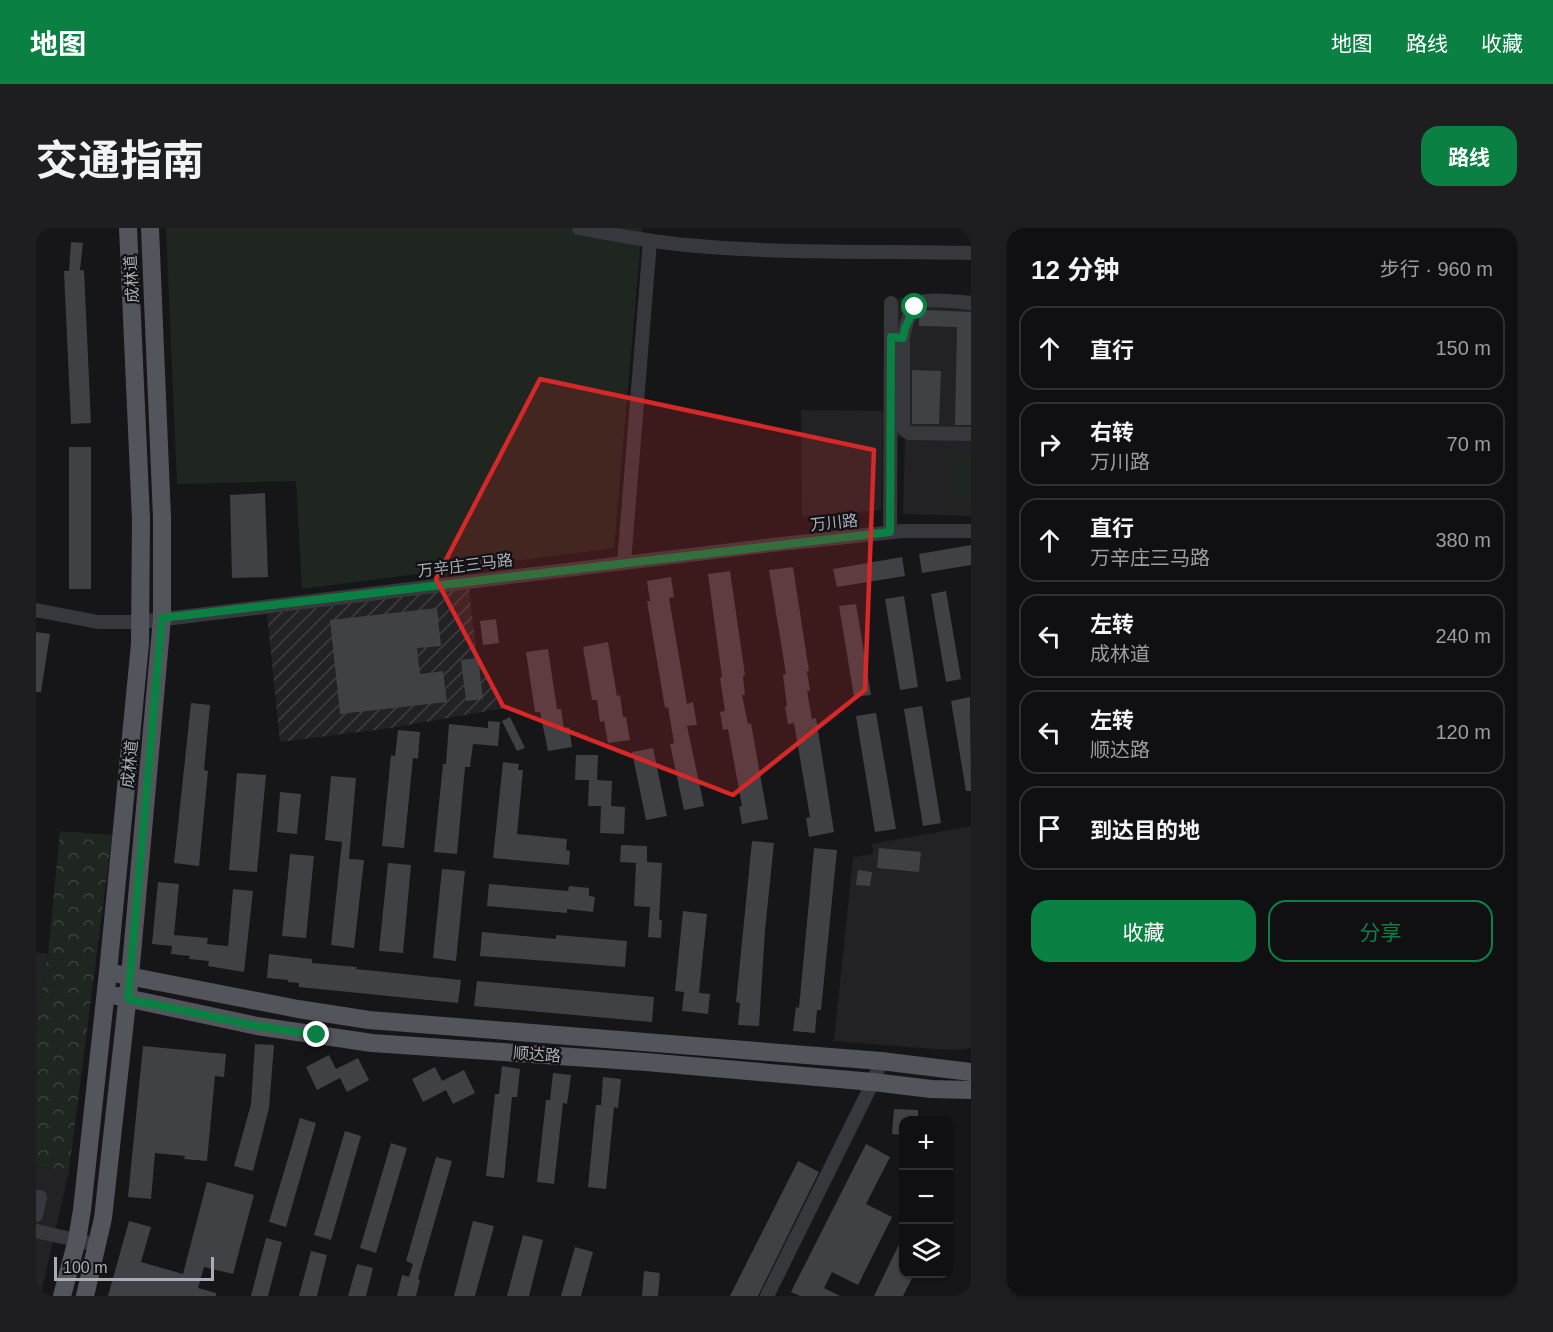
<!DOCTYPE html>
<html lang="zh">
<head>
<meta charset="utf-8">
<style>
  body { margin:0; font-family:Arial,"Noto Sans SC",sans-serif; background:#1e1e20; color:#f1f3f6 }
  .controls { position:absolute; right:18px; bottom:18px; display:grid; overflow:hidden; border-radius:12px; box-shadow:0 2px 4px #0004 }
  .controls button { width:54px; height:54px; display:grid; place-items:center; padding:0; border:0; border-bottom:2px solid #303032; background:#101012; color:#f1f3f6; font:30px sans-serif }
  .scale { position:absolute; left:18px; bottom:15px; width:160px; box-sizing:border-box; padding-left:6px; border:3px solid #a8adb8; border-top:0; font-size:16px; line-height:21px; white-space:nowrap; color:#a8adb8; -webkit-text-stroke:4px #111113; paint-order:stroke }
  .stop { position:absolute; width:18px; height:18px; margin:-14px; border:4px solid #0b8043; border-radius:50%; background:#fff }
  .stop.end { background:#0b8043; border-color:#fff; box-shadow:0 2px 6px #0008 }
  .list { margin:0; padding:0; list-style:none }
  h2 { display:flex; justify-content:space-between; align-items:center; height:78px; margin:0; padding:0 24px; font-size:26px }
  h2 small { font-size:20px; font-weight:400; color:#9c9d9f }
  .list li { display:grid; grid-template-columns:39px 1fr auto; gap:18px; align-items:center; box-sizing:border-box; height:84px; margin:0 12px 12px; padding:0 12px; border:2px solid #303032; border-radius:18px }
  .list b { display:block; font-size:22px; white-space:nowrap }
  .list p { margin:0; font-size:20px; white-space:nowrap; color:#9c9d9f }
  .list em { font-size:20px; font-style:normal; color:#9c9d9f }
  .actions { display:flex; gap:12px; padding:18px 24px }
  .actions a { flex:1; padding:14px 0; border:2px solid #0b8043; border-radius:18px; text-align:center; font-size:21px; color:#0b8043 }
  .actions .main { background:#0b8043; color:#fff }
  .icon { flex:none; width:33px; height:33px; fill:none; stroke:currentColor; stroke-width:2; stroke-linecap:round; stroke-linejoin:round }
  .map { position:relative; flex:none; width:935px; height:1068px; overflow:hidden; border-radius:18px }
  header { display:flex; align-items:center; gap:36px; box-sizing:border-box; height:84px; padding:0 30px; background:#0b8043; color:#fff }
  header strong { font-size:28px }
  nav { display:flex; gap:33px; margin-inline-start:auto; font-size:21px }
  .intro { display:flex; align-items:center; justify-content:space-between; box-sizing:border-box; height:144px; padding:0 36px }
  h1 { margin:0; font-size:42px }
  .button { padding:15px 27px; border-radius:18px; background:#0b8043; color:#fff; font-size:21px; font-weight:700 }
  main { display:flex; gap:36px; padding:0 36px }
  aside { flex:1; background:#101012; border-radius:18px; box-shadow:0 2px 4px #0004 }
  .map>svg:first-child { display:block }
</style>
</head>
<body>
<header>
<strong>地图</strong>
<nav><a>地图</a><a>路线</a><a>收藏</a></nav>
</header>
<div class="intro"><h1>交通指南</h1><a class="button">路线</a></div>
<main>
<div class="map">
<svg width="935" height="1068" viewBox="0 0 935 1068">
  <defs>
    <pattern id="industrial-furrows" width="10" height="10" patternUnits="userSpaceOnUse" patternTransform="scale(1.5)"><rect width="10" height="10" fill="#222225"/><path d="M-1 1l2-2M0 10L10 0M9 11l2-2" fill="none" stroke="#3f3f43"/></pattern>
    <pattern id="forest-crowns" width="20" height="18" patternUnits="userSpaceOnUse" patternTransform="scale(1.5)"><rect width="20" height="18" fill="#1e261f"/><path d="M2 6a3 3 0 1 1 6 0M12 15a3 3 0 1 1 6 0" fill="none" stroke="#3c433d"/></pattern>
  </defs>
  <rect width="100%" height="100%" fill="#161618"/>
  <g fill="#222225">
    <polygon points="862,70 935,71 935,288 867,286 869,210 859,209"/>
    <polygon points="765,182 847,183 845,282 766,289"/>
    <polygon points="935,598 935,820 922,822 898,821 798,813 817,629 837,626 836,616"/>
    <polygon points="0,724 12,726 0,801"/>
    <polygon points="0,938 33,943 5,1066 0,1065"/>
  </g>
  <polygon fill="url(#industrial-furrows)" points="433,360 440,422 468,480 355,500 244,514 231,386"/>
  <g fill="#1e261f">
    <polygon points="130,0 606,0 578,320 266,361 260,253 141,256"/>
    <polygon points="915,226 935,226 935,273 914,273"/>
  </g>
  <polygon fill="url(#forest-crowns)" points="24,603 76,607 33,943 0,938 0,801 12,726"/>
  <g fill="#404145">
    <polygon points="35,14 47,15 44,42 48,42 55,195 35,196 28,43 33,43"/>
    <polygon points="889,82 935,84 935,197 919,197 921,99 883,98 883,89"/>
    <polygon points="876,142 905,143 903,196 876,196"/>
    <rect x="33" y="219" width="22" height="142"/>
    <polygon points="229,265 232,349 196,350 194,267"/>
    <polygon points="935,317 935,337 886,345 883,326"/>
    <polygon points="866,329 869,348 801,359 797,341"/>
    <polygon points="757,339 773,443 771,443 774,463 771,463 776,491 780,490 798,604 773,609 770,590 774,589 758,495 752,496 749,478 751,478 747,447 750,446 733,342"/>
    <polygon points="694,343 709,447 707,448 709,467 706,467 712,496 715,495 732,591 706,596 703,579 706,578 692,501 687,502 684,484 689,483 684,450 686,449 672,346"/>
    <polygon points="635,349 638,369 633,370 651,476 657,474 661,497 651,498 668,578 648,582 634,516 638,515 632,479 629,480 611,373 614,373 611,353"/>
    <polygon points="910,363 925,451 910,454 895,366"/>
    <polygon points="868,368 882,459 864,462 849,371"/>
    <polygon points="820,376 835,467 818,469 803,378"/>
    <polygon points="401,380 405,418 381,420 384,446 407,443 411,474 304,486 294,392"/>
    <polygon points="460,391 463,415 447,417 444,393"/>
    <polygon points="0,404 14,406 5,464 0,464"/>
    <polygon points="572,414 581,468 584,467 587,489 590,489 594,512 572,515 568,493 564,494 561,472 556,472 547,419"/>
    <polygon points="512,421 521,481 525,481 528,500 533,499 536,519 512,523 504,484 499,484 490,424"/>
    <polygon points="442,430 447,471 430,473 425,432"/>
    <polygon points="934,469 935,563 930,563 915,473"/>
    <polygon points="155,475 174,477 168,542 172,543 163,638 138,635"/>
    <polygon points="886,478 905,595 887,598 868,481"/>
    <polygon points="840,485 860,601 839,604 820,488"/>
    <polygon points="474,489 489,520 481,523 466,493"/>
    <polygon points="452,493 464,494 462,518 437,516 434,539 429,539 421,626 398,624 407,536 410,536 413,496 452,500"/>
    <polygon points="362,502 384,504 382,531 377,530 368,620 346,618 355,527 359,528"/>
    <polygon points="617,520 631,588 610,592 596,524"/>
    <polygon points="540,527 562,527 561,552 576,553 575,578 589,579 588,606 564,605 565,578 552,578 553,552 539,552"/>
    <polygon points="467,534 483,536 482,542 487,542 481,606 531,611 530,622 534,623 533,637 457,630"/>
    <polygon points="201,545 230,547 221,644 193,642"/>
    <polygon points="295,548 320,550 313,631 328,632 318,720 295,717 306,614 289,612"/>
    <polygon points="244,564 265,566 261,606 241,604"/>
    <polygon points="716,613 738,615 729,702 723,798 702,797 704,775 700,774"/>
    <polygon points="585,617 611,618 611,634 626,635 623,692 626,692 625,710 612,709 614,679 598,678 600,635 584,634"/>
    <polygon points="778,620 801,622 785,782 781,782 779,805 757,803 760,779 763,780"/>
    <polygon points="843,620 885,624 883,644 841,640"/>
    <polygon points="254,626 278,628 270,710 246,708"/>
    <polygon points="352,635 375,637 367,725 343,723"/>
    <polygon points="406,641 429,643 420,733 397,730"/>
    <polygon points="822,642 836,644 834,658 820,657"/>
    <polygon points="122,654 143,656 138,707 172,710 171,716 192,718 197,661 217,663 208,744 172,738 173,733 153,731 154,728 135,726 136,718 116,716"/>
    <polygon points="453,656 532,663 533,658 553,660 553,668 559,669 557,684 531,681 531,685 451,678"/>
    <polygon points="647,683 671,686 663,765 674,766 672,786 646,783 648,764 639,763"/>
    <polygon points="446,704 520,711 520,707 591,713 589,739 444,728"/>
    <polygon points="233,726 276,731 276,735 321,739 320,741 425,752 422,775 263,759 263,755 252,754 252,752 231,750"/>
    <polygon points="441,753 618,769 616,794 438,778"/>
    <polygon points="219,816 238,817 233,880 217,943 198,938 215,876"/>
    <polygon points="107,818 190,826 188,849 179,848 171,933 148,931 149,928 119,925 115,971 92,969"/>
    <polygon points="293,827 300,841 322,830 333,852 311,864 304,850 281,862 270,839"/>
    <polygon points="466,838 484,841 481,869 476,869 468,950 450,948 459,866 463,866"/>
    <polygon points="399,839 406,853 428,842 439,865 417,876 410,862 387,874 376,851"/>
    <polygon points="517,845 535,847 531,876 527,875 518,956 501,954 510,872 514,872"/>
    <polygon points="567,849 585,851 582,880 578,879 570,961 552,959 560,877 565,877"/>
    <polygon points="858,881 882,882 882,892 867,892 867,907 856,906"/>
    <polygon points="264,890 280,895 250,999 233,994"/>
    <polygon points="309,903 325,908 295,1012 278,1007"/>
    <polygon points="355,915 371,920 340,1025 324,1020"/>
    <polygon points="830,916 854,929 830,976 856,989 822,1057 796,1044 788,1060 804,1068 764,1068 755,1064"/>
    <polygon points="400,929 416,933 382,1051 384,1052 380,1068 361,1068 366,1047 373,1049 377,1036 370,1033"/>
    <polygon points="762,933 783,944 722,1068 694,1068"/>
    <polygon points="171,954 218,967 197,1046 168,1039 162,1060 180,1065 180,1068 72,1068 93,993 115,999 105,1034 147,1046"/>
    <polygon points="437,993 458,998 439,1068 418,1068"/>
    <polygon points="487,1007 507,1012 493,1068 471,1068"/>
    <polygon points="867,1008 867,1046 878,1046 867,1068 838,1068"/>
    <polygon points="230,1010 246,1014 232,1068 215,1068"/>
    <polygon points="539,1019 557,1024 545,1068 525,1068"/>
    <polygon points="275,1023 291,1027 281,1068 263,1068"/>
    <polygon points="321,1036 337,1040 330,1068 312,1068"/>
    <polygon points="608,1043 624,1045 622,1068 606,1068"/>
  </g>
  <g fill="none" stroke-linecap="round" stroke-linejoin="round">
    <g stroke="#37383d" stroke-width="14">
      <path d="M 543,0 C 579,7 615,14 651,17 C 745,26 841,23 935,25"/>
      <path d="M 935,75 C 925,74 890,70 883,75 C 874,81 869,100 867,110 L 867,200 L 873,205 L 935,206"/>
      <polyline points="854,304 855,75"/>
      <polyline points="588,335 614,13"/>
      <polyline points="0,382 62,394 104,394 736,317 867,303 935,303"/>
      <polyline points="0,969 4,969 0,987"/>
      <polyline points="0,1003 62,1017"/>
      <polyline points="731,1068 837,854 845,833"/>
    </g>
    <g stroke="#53555c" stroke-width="18">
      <polyline points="82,746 262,781 333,792 845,833 935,844"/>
      <polyline points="81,768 221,798 336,815 610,834 837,854 895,861 935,862"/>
      <polyline points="26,1068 41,1012 46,982 72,744 104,416 105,291 92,0"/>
      <polyline points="49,1068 67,990 94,748 126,390 126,290 114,0"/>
    </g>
  </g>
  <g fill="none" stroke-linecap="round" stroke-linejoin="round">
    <polyline stroke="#0b8043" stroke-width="8" points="281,807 221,798 92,771 126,390 854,304 855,109 867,110 869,100 879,79"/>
  </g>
  <path fill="#d62828" fill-opacity="0.2" stroke="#d62828" stroke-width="4.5" stroke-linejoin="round" d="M 504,151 L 838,222 L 829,462 L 697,567 L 467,478 L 400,351 Z"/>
  <g text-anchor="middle" stroke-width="4.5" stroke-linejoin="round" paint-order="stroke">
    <g font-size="16" fill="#a8adb8" stroke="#111113">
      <text transform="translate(95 51) rotate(-93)" y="6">成林道</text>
      <text transform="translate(798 294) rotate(-6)" y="6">万川路</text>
      <text transform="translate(429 337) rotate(-7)" y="6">万辛庄三马路</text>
      <text transform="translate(93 536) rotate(-84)" y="6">成林道</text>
      <text transform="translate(501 826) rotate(4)" y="6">顺达路</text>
    </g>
  </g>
</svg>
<div class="controls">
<button>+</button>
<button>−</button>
<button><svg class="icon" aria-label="layers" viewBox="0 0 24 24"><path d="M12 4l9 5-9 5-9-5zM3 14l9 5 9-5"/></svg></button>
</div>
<div class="scale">100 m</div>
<div class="stop" style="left:879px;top:79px"></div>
<div class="stop end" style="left:281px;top:807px"></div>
</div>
<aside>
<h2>12 分钟<small>步行 · 960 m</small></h2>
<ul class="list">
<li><svg class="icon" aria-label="ahead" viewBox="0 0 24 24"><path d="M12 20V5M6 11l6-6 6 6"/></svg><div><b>直行</b></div><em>150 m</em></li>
<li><svg class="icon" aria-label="right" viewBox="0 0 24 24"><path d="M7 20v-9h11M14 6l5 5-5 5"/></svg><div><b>右转</b><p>万川路</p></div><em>70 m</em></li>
<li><svg class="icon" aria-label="ahead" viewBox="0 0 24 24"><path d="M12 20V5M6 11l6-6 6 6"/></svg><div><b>直行</b><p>万辛庄三马路</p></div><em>380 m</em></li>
<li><svg class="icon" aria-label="left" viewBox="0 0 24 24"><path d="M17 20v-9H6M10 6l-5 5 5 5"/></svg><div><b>左转</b><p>成林道</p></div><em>240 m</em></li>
<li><svg class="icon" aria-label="left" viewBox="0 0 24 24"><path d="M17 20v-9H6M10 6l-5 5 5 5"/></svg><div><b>左转</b><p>顺达路</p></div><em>120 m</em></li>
<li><svg class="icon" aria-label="arrive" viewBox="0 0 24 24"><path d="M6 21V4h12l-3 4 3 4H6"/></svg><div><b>到达目的地</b></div></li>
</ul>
<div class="actions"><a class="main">收藏</a><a>分享</a></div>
</aside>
</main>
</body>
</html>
